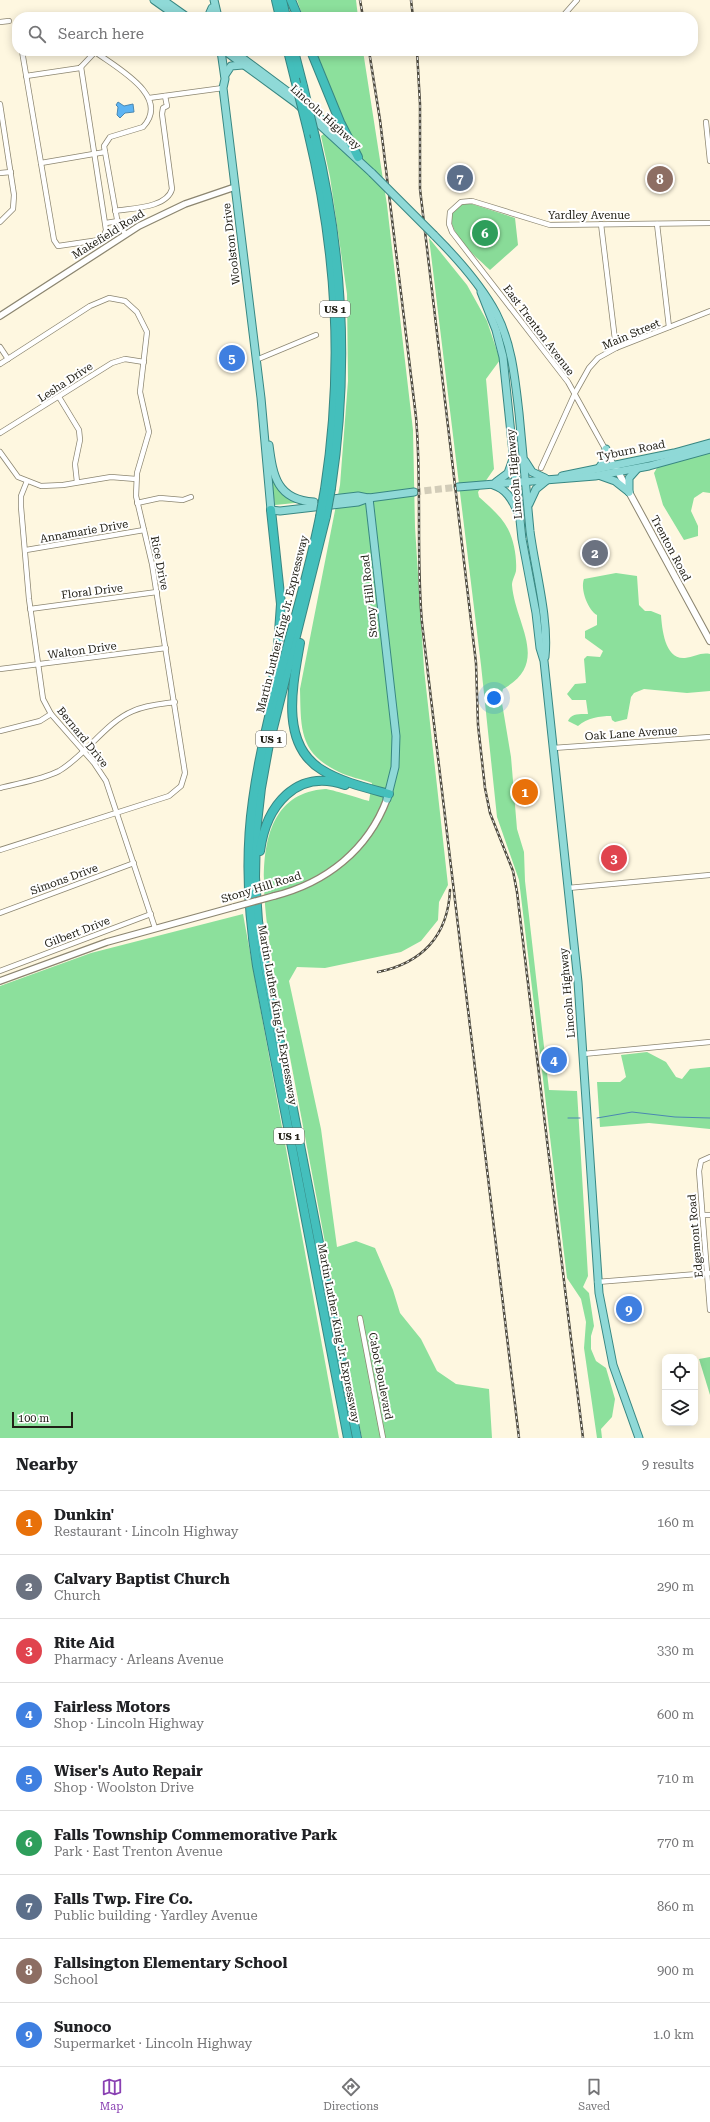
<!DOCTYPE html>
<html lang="en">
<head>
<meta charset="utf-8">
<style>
  body { margin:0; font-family:"Roboto Serif",serif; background:#f2f2f2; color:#202124 }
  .controls { position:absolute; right:12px; bottom:12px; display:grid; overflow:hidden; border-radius:8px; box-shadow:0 2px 10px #0003 }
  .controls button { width:36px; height:36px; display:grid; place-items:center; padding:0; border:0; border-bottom:1px solid #e0e0e0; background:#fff; color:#202124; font:20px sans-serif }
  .scale { position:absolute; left:12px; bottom:10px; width:61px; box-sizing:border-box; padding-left:4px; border:2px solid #222017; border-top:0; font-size:11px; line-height:14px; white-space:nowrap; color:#222017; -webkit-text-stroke:3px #fff; paint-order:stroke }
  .you { position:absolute; left:494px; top:698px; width:14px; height:14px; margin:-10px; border:3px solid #fff; border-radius:50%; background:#1a73e8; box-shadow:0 0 0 6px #1a73e833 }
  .badge { display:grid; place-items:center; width:26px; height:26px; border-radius:50%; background:#8940b2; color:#fff; font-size:13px; font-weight:700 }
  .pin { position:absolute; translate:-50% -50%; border:2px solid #fff; box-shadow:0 1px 4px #0006 }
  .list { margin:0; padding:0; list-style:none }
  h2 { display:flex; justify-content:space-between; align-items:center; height:52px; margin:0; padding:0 16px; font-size:17px }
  h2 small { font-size:13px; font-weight:400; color:#757577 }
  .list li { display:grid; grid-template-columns:26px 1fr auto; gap:12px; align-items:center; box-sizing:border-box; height:64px; padding:0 16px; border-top:1px solid #e0e0e0 }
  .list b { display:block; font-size:15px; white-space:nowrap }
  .list p { margin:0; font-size:13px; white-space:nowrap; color:#757577 }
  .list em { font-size:13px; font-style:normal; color:#757577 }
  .icon { flex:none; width:22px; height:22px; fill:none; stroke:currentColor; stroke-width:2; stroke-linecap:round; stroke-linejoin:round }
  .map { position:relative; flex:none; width:710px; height:1438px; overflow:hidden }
  .search { position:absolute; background:#fff; box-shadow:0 2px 10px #0003; left:12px; right:12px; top:12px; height:44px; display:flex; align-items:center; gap:10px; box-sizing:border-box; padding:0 14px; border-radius:16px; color:#757577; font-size:15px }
  .sheet { height:628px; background:#fff }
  nav { display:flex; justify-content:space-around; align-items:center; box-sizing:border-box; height:56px; border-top:1px solid #e0e0e0; background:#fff; font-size:11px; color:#757577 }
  nav a { display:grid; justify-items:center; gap:2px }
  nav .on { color:#8940b2 }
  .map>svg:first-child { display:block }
</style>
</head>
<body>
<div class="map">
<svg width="710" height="1438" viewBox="0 0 710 1438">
  <rect width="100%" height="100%" fill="#fef7e0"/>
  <g fill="#89db98">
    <path d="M 469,203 L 515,218 L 518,245 L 490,270 C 472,253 454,240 450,216 L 457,206 Z"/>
    <polygon points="270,475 295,500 295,503 275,505"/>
    <polygon points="710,1357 710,1395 699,1359"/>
  </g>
  <g fill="#8ce09c">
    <polygon points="297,0 356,0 358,17 303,17"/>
    <path d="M 316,51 L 363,51 L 387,205 L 413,430 L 415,527 L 424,669 L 448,885 L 439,902 L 438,920 L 421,941 L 401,952 L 325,968 L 297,967 L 289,981 L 321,1129 L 337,1247 L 356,1241 L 375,1248 L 393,1290 L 400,1313 L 421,1339 L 437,1371 L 456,1384 L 489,1389 L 492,1438 L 362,1438 L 275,978 C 267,921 238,795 325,789 C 331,789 361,799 369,801 L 372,783 C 361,779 349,777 339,772 C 299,753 301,729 300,689 L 340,485 L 348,381 L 347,294 L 330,177 L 321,136 L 343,119 Z"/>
    <path d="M 429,238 L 467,285 L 487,321 L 500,360 L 486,379 L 494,469 L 478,492 L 479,497 C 489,506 502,517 508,529 C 514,541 517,557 516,571 C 515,576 512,580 512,585 C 515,624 551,663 503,689 L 501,697 L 511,757 L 517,829 L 524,852 L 525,881 L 549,1090 L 577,1091 L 588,1276 L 583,1287 L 589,1293 L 594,1326 L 591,1336 L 591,1349 L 596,1361 L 606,1368 L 615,1399 L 612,1417 L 601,1429 L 602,1438 L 597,1438 L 584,1348 L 586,1322 L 581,1299 L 567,1278 L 519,880 L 497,817 L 481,665 Z"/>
    <polygon points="710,453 710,493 703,492 694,498 691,511 698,526 698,536 684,540 663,505 654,473 658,466"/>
    <path d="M 616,573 L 637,576 L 639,605 L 645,611 L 651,611 L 661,615 C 662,629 665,660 685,658 C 694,657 701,652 710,654 L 710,691 L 687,693 L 644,689 L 634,693 L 631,697 L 627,719 L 615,722 L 612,720 L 611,716 C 600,716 587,718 578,726 L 568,721 C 571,713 581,714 588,714 L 586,700 L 572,700 L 567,694 L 575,684 L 586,683 L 584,659 L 587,656 L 600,657 L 603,651 L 585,638 L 585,631 L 597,625 L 597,615 C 588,610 580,589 584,579 Z"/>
    <polygon points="243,914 339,1438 0,1438 0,986 91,953"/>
    <polygon points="647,1052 666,1062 676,1077 682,1079 690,1069 710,1067 710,1129 649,1123 600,1127 597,1082 620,1082 626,1077 621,1055"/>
  </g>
  <polygon fill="#5db4f3" stroke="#4b88b1" points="118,102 124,106 133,104 134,112 125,113 120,118 117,115 118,107 116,105"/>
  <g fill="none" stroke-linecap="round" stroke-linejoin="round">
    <g stroke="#4b88b1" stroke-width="1">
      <polyline points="568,1118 580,1118"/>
      <polyline points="597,1118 632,1112 675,1117 710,1118"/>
    </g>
    <polyline stroke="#d2ccb8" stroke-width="7" stroke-dasharray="7 3.5" stroke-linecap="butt" points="414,492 458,487"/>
    <g stroke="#8c8671" stroke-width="6">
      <g id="minor">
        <polyline points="34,17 45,17"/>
        <polyline points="562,17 577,0"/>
        <polyline points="0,22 9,21"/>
        <polyline points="22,51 54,240 58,246 99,240 104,236 106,230 81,67"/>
        <path d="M 94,51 C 115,67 172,96 143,127 L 110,137 L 104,146 L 117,219 L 125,234"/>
        <polyline points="541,51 546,51"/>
        <polyline points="26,76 80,68 95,52"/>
        <polyline points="149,98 223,88"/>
        <polyline points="0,104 14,195 13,209 0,222"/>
        <polyline points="706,122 710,161"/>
        <polyline points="41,163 105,152"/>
        <polyline points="0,173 11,172"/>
        <path d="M 115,211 C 132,208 167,208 172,189 L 162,114 L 163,108 L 167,106 L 165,96"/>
        <polyline points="106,223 118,221"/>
        <polyline points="601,224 616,348"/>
        <polyline points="657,224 669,327"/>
        <polyline points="0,347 8,359"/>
        <polyline points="256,360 316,335"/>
        <polyline points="0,364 90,306 109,298 125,301 137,312 147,332 140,392 149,432 137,473 136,496 152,564 185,773 181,786 169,796 0,850"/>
        <polyline points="59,397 79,430 80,440 75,464 77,482"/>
        <polyline points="0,433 112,363 125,359 144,362"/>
        <polyline points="0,452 18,477 41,486 63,485 111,477 136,479"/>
        <polyline points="614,465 568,382 452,232 449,224 450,212 461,202 472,201 550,225 710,223"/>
        <polyline points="541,468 575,393 589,368 598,358 616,348 710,311"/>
        <polyline points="27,481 21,496 21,507 29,599 43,699 51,714 94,763 106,781 155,928"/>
        <polyline points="137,503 160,498 183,500 191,497"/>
        <polyline points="26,550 144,530"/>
        <polyline points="30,609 157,592"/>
        <polyline points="0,669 166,648"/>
        <polyline points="0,731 40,721 51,714"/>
        <polyline points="553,748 710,737"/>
        <path d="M 0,788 C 19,783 41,780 59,771 C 85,756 106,722 133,711 C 146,705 161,704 175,702"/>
        <polyline points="568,888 710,875"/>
        <polyline points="0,913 134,863"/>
        <polyline points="0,971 151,914"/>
        <polyline points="583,1054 710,1042"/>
        <polyline points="710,1157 701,1161 699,1171 710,1310"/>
        <polyline points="702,1215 710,1215"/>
        <polyline points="597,1282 710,1273"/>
        <polyline points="360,1318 383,1438"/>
      </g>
    </g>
    <g stroke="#8c8671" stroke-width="8">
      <g id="tertiary">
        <polyline points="0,316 139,226 185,204 235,187"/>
        <path d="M 274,896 C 326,883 368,850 387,799"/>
        <polyline points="0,981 107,942 234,907"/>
      </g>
    </g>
    <g stroke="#8c8671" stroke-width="8">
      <polyline id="secondary" points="616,468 710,641"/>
    </g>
    <g stroke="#388782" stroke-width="9">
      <g id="primary">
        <polyline points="154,0 178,17"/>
        <polyline points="163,0 187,17"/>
        <polyline points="214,0 218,17"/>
        <polyline points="208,17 212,8"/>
        <polyline points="221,51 225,79 223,88 261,398 271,510"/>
        <polyline points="225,51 296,103 372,173"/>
        <polyline points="233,51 311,109 352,150"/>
        <polyline points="225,75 231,66 243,65"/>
        <path d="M 434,235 C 456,257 481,285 496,313 C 512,344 515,379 519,413 C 523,452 526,492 530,531 C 535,570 549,618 545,657"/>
        <polyline points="481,292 496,330 503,357 522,539 536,613 540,648 544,661 578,982 599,1293 613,1365 639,1438"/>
        <path d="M 269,445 C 273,476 277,500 314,502"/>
        <polyline points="525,461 532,472 545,478"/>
        <polyline points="599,468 606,458 606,449"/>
        <polyline points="562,476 674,453 710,443"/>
        <polyline points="601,476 615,481 629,492"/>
        <polyline points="496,482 508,473 513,459"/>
        <path d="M 493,485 C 506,489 512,499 517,511"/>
        <polyline points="458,487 595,476 649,466 710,449"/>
        <polyline points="629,492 629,478 637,469"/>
        <polyline points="369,498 396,736 395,767 387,799"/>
        <polyline points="324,500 358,496 368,498"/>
        <polyline points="529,504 536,489 547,480"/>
        <polyline points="271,510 280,511 358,502 369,498 414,492"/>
      </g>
    </g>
    <g stroke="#388782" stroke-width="10">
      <g id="motorway">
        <polyline points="276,0 280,17"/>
        <polyline points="282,0 286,17"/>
        <polyline points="291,0 298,17"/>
        <polyline points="288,51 295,79"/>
        <polyline points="294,51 303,86"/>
        <polyline points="311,51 340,122 358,157"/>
        <path d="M 308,131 C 337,251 344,366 325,489"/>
        <path d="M 315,137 C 343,253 349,370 331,488"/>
        <polyline points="326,516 269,744 261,788 256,832 255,877 258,921 265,965 357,1438"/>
        <path d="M 320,517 C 301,612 266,704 253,800 C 245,856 248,911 257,966 L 348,1438"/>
        <path d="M 300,643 C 293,684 279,744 322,770 C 341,782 367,788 389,794"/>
        <polyline points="270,700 278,646 281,604 271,510"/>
        <path d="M 260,851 C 266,806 296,768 345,785"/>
      </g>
    </g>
    <use href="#minor" stroke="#fff" stroke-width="4.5"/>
    <use href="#tertiary" stroke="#fff" stroke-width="5.5"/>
    <use href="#secondary" stroke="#fff" stroke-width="6"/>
    <use href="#primary" stroke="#8fd9d7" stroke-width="7"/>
    <use href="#motorway" stroke="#44bfbc" stroke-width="8"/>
    <g stroke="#4e4b40" stroke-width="2.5">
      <g id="rail">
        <polyline points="360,0 363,17"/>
        <polyline points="411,0 413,17"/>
        <path d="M 369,51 L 380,120 L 416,417 C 422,486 416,555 422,623 L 519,1438"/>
        <polyline points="417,51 420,104 420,189 476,663 478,725 485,788 490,813 513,871 517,892 583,1438"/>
        <path d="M 378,972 C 422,963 448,936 450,890"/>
      </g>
    </g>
    <use href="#rail" stroke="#fff" stroke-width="1" stroke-dasharray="3" stroke-linecap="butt"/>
    <g stroke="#8c8671" stroke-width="8" stroke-linecap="butt">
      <polyline id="tertiary-bridge" points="234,907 274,896"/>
    </g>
    <g stroke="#388782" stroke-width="9" stroke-linecap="butt">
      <polyline id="primary-bridge" points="372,173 434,235"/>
    </g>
    <g stroke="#388782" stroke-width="10" stroke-linecap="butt">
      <g id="motorway-bridge">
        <polyline points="295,79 308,131"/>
        <polyline points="303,86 315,137"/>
        <polyline points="326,516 331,488"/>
        <polyline points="320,517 325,489"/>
      </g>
    </g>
    <use href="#tertiary-bridge" stroke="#fff" stroke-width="5.5"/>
    <use href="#primary-bridge" stroke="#8fd9d7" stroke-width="7"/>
    <use href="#motorway-bridge" stroke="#44bfbc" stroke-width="8"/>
  </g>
  <g text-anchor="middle" stroke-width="4" stroke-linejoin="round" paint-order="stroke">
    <g fill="#fff" stroke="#64635d" stroke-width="1">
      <rect x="320" y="301" width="30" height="16" rx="3"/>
      <rect x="256" y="731" width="30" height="16" rx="3"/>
      <rect x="274" y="1128" width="30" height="16" rx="3"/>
    </g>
    <g font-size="10" font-weight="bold" fill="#222017">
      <text x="335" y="313">US 1</text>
      <text x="271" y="743">US 1</text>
      <text x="289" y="1140">US 1</text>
    </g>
    <g font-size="11" fill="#222017" stroke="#fff">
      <text transform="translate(326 117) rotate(42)" y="4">Lincoln Highway</text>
      <text x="589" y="219">Yardley Avenue</text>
      <text transform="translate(108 234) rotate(-32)" y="4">Makefield Road</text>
      <text transform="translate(231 244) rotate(-97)" y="4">Woolston Drive</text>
      <text transform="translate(539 330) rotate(53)" y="4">East Trenton Avenue</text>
      <text transform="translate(631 334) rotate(-23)" y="4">Main Street</text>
      <text transform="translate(65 382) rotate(-33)" y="4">Lesha Drive</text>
      <text transform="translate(631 450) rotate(-11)" y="4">Tyburn Road</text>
      <text transform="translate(514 474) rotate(-95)" y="4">Lincoln Highway</text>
      <text transform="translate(84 531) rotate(-10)" y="4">Annamarie Drive</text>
      <text transform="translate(671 548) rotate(62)" y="4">Trenton Road</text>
      <text transform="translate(160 563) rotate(79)" y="4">Rice Drive</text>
      <text transform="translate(92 591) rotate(-7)" y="4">Floral Drive</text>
      <text transform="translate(369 596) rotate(-96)" y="4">Stony Hill Road</text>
      <text transform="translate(282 624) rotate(-76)" y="4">Martin Luther King Jr. Expressway</text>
      <text transform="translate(82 650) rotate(-8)" y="4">Walton Drive</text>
      <text transform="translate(631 733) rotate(-4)" y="4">Oak Lane Avenue</text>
      <text transform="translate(83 737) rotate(51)" y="4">Bernard Drive</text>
      <text transform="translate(64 879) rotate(-20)" y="4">Simons Drive</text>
      <text transform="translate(261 887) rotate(-17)" y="4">Stony Hill Road</text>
      <text transform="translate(77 932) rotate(-21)" y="4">Gilbert Drive</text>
      <text transform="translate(567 993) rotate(-95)" y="4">Lincoln Highway</text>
      <text transform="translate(278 1015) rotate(80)" y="4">Martin Luther King Jr. Expressway</text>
      <text transform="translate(695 1236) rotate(-95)" y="4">Edgemont Road</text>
      <text transform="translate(339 1333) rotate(79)" y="4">Martin Luther King Jr. Expressway</text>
      <text transform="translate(381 1376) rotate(79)" y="4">Cabot Boulevard</text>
    </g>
  </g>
</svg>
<div class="controls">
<button><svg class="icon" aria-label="locate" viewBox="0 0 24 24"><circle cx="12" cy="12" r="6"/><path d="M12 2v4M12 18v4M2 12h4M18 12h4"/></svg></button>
<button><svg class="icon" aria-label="layers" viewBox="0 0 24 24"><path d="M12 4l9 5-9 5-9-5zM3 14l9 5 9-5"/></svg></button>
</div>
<div class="scale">100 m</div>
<div class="you"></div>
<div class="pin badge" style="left:525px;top:792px;background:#e8710a">1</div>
<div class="pin badge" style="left:595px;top:553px;background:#6b7280">2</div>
<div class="pin badge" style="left:614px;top:858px;background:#e0444e">3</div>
<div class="pin badge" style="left:554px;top:1060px;background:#3f7fe0">4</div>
<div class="pin badge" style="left:232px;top:358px;background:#3f7fe0">5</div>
<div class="pin badge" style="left:485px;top:233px;background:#2e9e5b">6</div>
<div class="pin badge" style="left:460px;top:178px;background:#5c6f8a">7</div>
<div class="pin badge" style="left:660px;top:179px;background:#8d6e63">8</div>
<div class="pin badge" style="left:629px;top:1309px;background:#3f7fe0">9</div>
<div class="search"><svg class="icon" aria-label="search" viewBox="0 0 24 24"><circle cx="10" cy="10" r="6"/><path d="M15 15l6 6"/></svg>Search here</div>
</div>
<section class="sheet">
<h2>Nearby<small>9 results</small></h2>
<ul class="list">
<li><span class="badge" style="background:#e8710a">1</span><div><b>Dunkin'</b><p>Restaurant · Lincoln Highway</p></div><em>160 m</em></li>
<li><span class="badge" style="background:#6b7280">2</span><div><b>Calvary Baptist Church</b><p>Church</p></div><em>290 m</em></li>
<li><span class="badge" style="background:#e0444e">3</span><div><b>Rite Aid</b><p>Pharmacy · Arleans Avenue</p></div><em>330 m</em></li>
<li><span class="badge" style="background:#3f7fe0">4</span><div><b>Fairless Motors</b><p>Shop · Lincoln Highway</p></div><em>600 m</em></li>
<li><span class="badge" style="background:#3f7fe0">5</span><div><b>Wiser's Auto Repair</b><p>Shop · Woolston Drive</p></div><em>710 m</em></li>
<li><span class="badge" style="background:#2e9e5b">6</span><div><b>Falls Township Commemorative Park</b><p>Park · East Trenton Avenue</p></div><em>770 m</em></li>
<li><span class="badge" style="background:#5c6f8a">7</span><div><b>Falls Twp. Fire Co.</b><p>Public building · Yardley Avenue</p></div><em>860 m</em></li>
<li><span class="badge" style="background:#8d6e63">8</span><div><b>Fallsington Elementary School</b><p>School</p></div><em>900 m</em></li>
<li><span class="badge" style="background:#3f7fe0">9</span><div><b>Sunoco</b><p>Supermarket · Lincoln Highway</p></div><em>1.0 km</em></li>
</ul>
</section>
<nav>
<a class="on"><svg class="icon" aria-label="map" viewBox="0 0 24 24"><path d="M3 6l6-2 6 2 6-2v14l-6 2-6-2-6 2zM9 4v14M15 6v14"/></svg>Map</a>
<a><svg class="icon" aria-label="directions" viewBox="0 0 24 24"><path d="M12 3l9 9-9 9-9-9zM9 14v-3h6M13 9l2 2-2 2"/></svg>Directions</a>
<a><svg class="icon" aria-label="saved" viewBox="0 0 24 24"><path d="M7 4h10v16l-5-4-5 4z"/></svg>Saved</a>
</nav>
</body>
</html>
